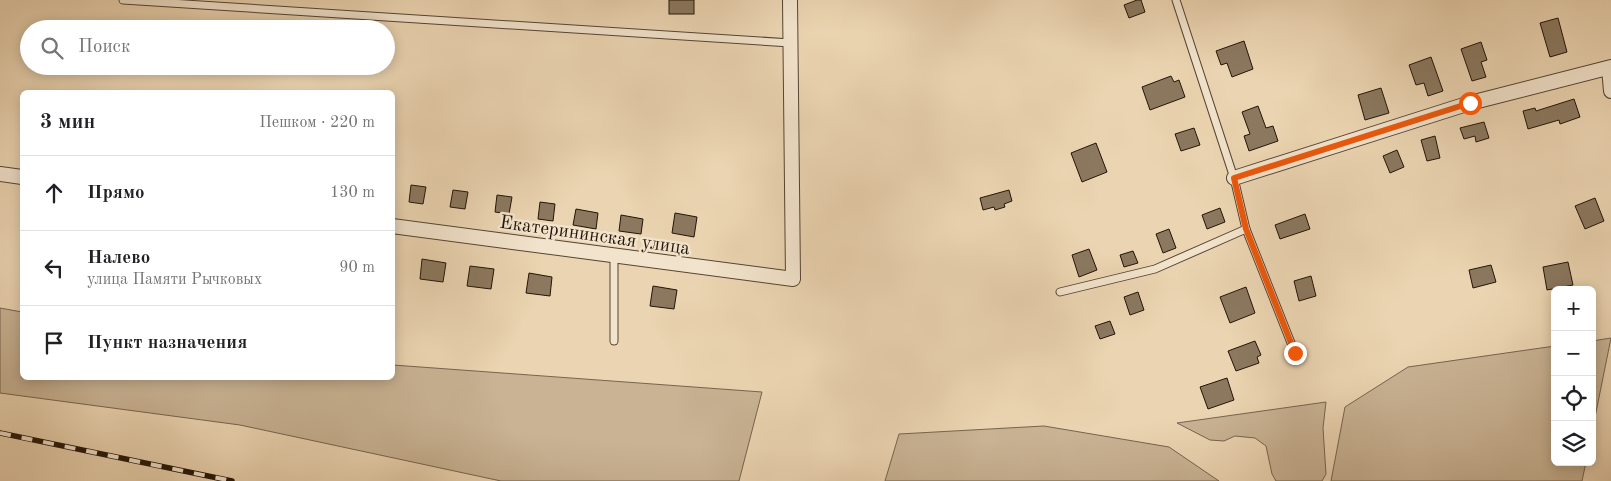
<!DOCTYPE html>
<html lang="ru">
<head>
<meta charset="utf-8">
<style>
  body { margin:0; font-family:"Old Standard TT",serif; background:#f2f2f2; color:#202124 }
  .controls { position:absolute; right:15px; bottom:15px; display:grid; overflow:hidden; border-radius:8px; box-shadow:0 2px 12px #0003 }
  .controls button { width:45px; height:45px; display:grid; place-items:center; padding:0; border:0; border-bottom:1px solid #e0e0e0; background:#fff; color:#202124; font:25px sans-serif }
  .stop { position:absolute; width:15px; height:15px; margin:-11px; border:4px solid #ea580c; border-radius:50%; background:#fff }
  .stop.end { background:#ea580c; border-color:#fff; box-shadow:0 1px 5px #0008 }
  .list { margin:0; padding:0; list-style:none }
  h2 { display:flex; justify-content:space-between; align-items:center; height:65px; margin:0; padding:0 20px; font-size:21px }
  h2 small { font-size:16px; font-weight:400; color:#757577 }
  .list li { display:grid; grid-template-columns:32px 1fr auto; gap:15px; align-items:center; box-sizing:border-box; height:75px; padding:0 20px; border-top:1px solid #e0e0e0 }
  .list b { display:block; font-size:19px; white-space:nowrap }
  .list p { margin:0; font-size:16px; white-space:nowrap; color:#757577 }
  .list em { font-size:16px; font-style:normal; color:#757577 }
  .icon { flex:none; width:28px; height:28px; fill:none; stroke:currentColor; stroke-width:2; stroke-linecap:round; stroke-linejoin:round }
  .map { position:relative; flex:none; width:1611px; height:481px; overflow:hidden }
  .search { position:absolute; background:#fff; box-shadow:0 2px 12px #0003; left:20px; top:20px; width:375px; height:55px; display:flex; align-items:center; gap:12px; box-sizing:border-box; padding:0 18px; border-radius:28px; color:#757577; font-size:19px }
  .panel { position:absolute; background:#fff; box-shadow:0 2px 12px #0003; left:20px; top:90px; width:375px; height:290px; border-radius:8px }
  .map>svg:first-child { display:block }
</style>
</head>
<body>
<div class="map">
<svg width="1611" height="481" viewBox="0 0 1611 481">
  <rect width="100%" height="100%" fill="#ebd4b1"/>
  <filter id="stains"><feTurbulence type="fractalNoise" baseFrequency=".004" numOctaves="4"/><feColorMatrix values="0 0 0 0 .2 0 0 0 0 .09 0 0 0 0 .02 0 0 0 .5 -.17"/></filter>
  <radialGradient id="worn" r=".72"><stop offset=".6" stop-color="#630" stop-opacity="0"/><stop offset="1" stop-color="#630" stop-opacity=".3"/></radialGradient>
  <g fill="#c9b394" stroke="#76644e">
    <polygon points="0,308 22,312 22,378 392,378 393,365 762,392 739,481 501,481 240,425 0,393"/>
    <polygon points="1611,338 1592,432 1592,341"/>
    <polygon points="1555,346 1555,462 1586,462 1582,481 1331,481 1345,407 1408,367"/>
    <polygon points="1326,402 1323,428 1326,474 1322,481 1276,481 1272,474 1266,446 1255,438 1235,436 1224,441 1210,440 1177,423"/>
    <polygon points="1044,426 1169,447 1219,481 885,481 899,434"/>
  </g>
  <g fill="#8b785f" stroke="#231407">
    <rect x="669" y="0" width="25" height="14"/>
    <polygon points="1137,0 1141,0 1145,12 1129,18 1124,5"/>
    <polygon points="1558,18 1567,52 1550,57 1540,23"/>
    <polygon points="1244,41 1253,69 1232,77 1227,63 1221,65 1216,51"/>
    <polygon points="1481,42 1487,60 1481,62 1486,77 1472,81 1461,49"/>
    <polygon points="1431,57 1443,91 1428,96 1424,83 1416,85 1409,65"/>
    <polygon points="1171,76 1174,82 1179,80 1185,97 1150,110 1142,87"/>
    <polygon points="1381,88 1389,113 1365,120 1358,95"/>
    <polygon points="1574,99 1580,117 1560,124 1559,120 1528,129 1523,111 1535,108 1536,111"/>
    <polygon points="1258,106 1266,128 1273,126 1278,141 1249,151 1244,136 1250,134 1242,112"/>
    <polygon points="1484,122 1489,138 1476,142 1475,136 1464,139 1460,128"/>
    <polygon points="1194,128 1200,145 1181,151 1175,134"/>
    <polygon points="1435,136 1440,158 1427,161 1421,140"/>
    <polygon points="1096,143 1107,172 1082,182 1071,153"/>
    <polygon points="1397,150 1404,167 1390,173 1383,156"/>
    <polygon points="411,185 426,187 423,204 409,202"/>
    <polygon points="453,190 468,192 465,209 450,207"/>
    <polygon points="1009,190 1012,201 1004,204 1005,207 995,210 994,207 983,210 980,198"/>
    <polygon points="497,195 512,197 509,214 495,212"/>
    <polygon points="1595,198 1604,221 1585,229 1575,206"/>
    <polygon points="540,202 555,204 553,221 538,219"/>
    <polygon points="1220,208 1225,222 1207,229 1202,215"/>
    <polygon points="576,209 598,213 596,229 573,225"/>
    <polygon points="675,213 697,217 694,237 672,233"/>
    <polygon points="1305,214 1310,229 1280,239 1275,225"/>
    <polygon points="621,215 643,219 641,234 619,231"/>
    <polygon points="1169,229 1176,248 1163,253 1156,234"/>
    <polygon points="1089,249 1097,270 1079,277 1072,255"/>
    <polygon points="1133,251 1138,263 1124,267 1120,255"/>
    <polygon points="422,259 446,263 443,282 420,279"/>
    <polygon points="1568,262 1573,285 1547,290 1543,267"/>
    <polygon points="1491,265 1496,282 1473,288 1469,270"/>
    <polygon points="470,266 494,269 491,289 467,286"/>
    <polygon points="529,273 552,277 550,296 526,293"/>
    <polygon points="1311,276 1316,296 1299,301 1294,281"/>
    <polygon points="653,286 677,290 674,309 650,306"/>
    <polygon points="1246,287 1255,313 1230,323 1220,297"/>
    <polygon points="1138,292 1144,310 1130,315 1124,297"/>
    <polygon points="1110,321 1115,334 1100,339 1095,326"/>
    <polygon points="1255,341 1261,355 1257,357 1259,363 1236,371 1228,351"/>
    <polygon points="1227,378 1234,400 1208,409 1200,387"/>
  </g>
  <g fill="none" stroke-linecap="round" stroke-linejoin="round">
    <g stroke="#554432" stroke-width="9">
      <g id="service">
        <polyline points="123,0 791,43"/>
        <polyline points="1176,0 1234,178 1246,229 1295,353"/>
        <polyline points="614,255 614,341"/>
        <polyline points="1060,292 1155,269 1246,229"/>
      </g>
    </g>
    <g stroke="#554432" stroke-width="16">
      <g id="minor">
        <polyline points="1609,68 1611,91"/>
        <polyline points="0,174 22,177"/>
        <polyline points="1234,178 1470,103 1611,67"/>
        <polyline points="392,226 793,279 790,0"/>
      </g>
    </g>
    <use href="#service" stroke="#f2e3cc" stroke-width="7"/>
    <use href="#minor" stroke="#f2e3cc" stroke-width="14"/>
    <g stroke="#231407" stroke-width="5.5">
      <polyline id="rail" points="0,433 232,481"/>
    </g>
    <use href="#rail" stroke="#f2e3cc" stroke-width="4" stroke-dasharray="11" stroke-linecap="butt"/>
  </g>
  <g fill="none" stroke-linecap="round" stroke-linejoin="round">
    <polyline stroke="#ea580c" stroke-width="6" points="1295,353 1246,229 1234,178 1470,103"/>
  </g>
  <g text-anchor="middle" stroke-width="5" stroke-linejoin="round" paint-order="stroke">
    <g font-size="19" fill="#231407" stroke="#f2e3cc">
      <text transform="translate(595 234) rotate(8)" y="7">Екатерининская улица</text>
    </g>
  </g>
  <rect width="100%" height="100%" filter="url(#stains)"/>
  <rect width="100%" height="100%" fill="url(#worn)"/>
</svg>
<div class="controls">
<button>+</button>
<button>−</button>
<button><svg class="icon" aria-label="locate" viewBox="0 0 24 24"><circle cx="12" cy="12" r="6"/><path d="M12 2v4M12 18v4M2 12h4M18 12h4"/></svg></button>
<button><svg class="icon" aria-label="layers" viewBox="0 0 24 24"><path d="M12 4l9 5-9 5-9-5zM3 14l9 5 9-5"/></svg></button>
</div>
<div class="stop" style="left:1470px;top:103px"></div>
<div class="stop end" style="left:1295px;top:353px"></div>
<div class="search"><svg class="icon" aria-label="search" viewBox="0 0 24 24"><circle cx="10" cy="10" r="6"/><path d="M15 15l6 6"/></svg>Поиск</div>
<section class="panel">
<h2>3 мин<small>Пешком · 220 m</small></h2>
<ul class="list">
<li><svg class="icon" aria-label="ahead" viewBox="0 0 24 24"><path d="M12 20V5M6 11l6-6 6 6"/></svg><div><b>Прямо</b></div><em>130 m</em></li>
<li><svg class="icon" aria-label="left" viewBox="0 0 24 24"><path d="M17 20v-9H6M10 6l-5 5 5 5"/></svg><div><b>Налево</b><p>улица Памяти Рычковых</p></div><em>90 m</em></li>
<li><svg class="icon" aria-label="arrive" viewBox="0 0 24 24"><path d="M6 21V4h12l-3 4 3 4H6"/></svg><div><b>Пункт назначения</b></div></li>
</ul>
</section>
</div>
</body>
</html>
